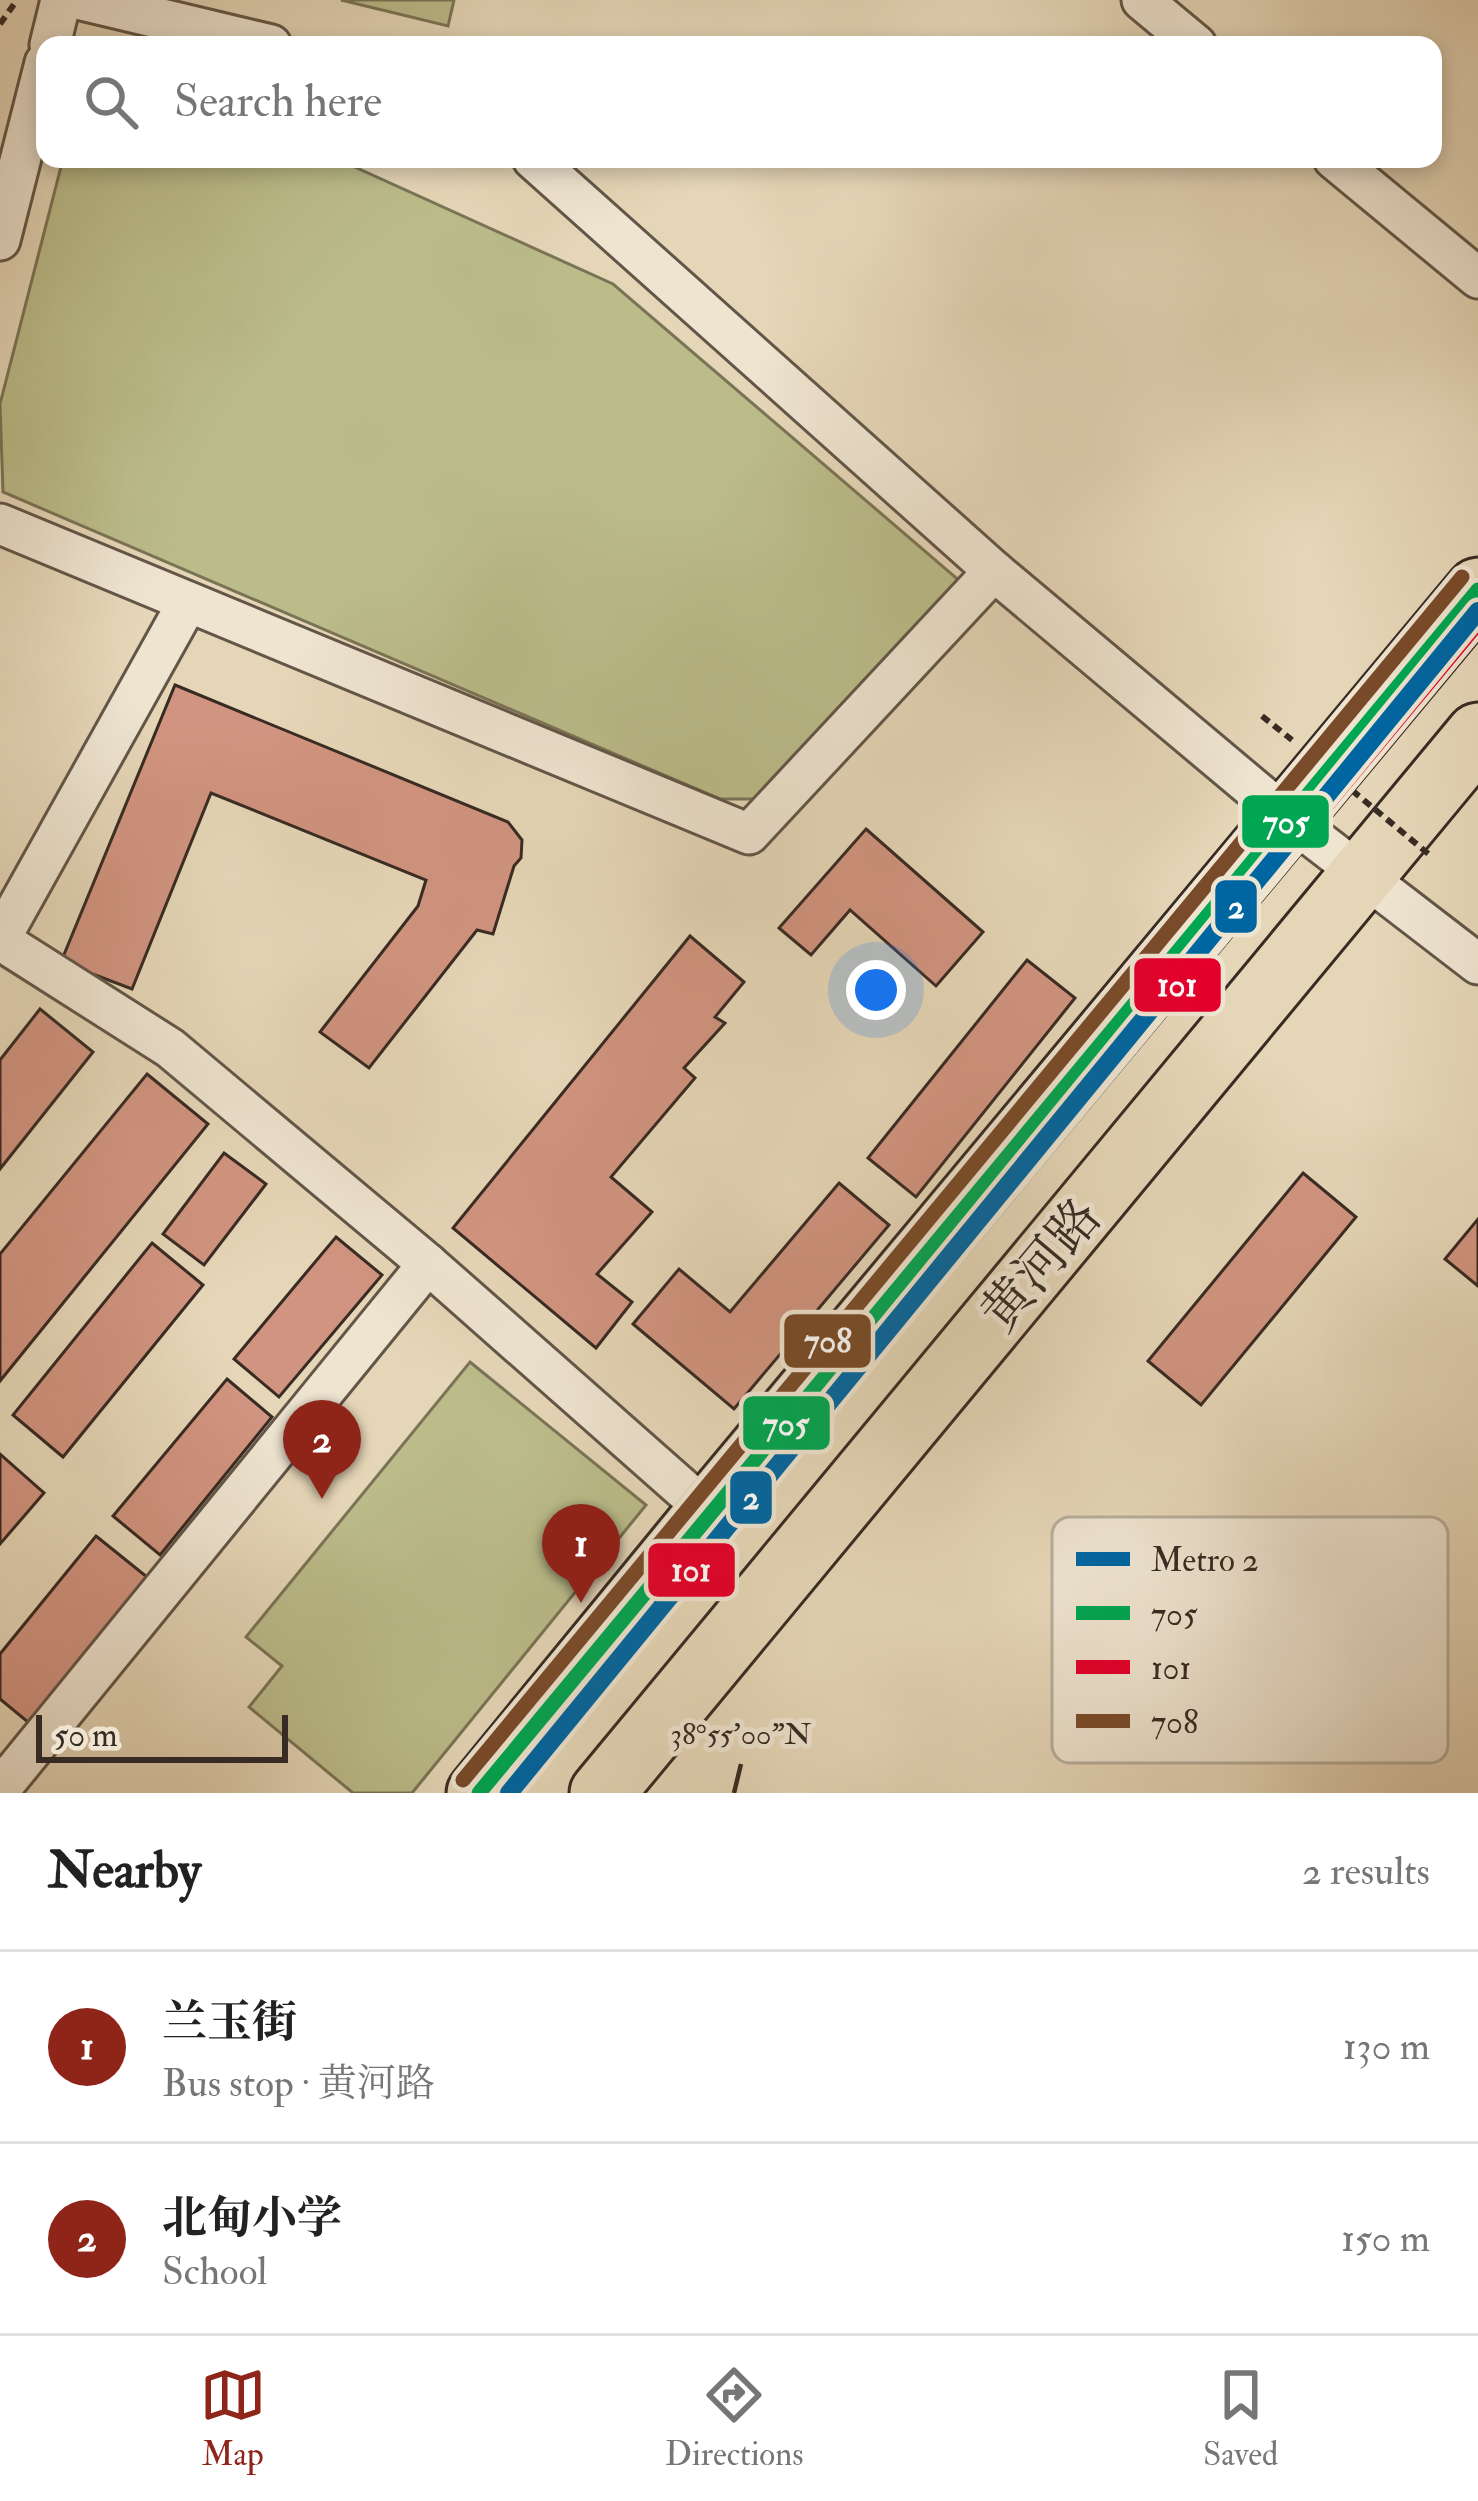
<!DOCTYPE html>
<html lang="en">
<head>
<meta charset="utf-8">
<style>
  body { margin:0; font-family:"IM FELL Double Pica","Noto Serif SC",serif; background:#f2f2f2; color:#222 }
  .scale { position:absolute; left:36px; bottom:30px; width:252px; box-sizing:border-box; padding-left:12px; border:6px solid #382b23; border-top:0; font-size:33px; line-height:42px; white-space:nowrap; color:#382b23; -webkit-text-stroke:9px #eee4d0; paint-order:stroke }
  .you { position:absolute; left:876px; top:990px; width:42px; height:42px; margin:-30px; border:9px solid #fff; border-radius:50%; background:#1a73e8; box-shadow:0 0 0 18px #1a73e833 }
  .badge { display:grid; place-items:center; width:78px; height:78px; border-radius:50%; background:#8f2418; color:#fff; font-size:39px; font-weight:700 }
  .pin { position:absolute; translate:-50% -99px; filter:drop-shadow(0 3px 6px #0008) }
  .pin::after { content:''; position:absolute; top:63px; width:42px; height:36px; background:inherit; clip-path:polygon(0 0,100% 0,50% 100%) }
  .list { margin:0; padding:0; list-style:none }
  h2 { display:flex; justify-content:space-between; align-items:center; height:156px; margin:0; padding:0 48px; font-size:51px }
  h2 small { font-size:39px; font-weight:400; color:#767676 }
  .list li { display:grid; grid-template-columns:78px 1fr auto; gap:36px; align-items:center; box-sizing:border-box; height:192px; padding:0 48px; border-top:3px solid #e0e0e0 }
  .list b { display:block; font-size:45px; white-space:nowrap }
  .list p { margin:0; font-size:39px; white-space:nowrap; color:#767676 }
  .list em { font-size:39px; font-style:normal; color:#767676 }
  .icon { flex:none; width:66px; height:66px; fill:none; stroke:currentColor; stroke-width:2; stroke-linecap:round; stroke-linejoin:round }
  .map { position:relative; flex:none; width:1478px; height:1793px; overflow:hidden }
  .search { position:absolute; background:#fff; box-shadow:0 6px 18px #0003; left:36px; right:36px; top:36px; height:132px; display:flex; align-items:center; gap:30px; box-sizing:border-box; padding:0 42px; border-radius:24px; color:#767676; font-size:45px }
  .sheet { height:540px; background:#fff }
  nav { display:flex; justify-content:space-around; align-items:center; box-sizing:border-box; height:168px; border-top:3px solid #e0e0e0; background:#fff; font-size:33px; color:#767676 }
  nav a { display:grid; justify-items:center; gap:6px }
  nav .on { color:#8f2418 }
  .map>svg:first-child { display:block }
</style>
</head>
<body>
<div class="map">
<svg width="1478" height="1793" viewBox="0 0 1478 1793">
  <rect width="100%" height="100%" fill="#e5d6b7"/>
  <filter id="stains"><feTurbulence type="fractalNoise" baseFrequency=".00167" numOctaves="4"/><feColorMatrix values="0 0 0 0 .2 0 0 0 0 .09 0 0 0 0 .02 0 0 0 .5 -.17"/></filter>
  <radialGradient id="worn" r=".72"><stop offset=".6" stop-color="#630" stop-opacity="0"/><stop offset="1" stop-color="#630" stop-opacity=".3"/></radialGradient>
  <g fill="#bbbc8a" stroke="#7a7456" stroke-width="3">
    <polygon points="341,0 454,0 448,26"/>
    <polygon points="63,159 337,159 613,284 961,582 756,799 720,799 3,492 0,404"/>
    <polygon points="470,1362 646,1505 412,1793 353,1793 249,1707 282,1666 246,1637"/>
  </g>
  <g fill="#d19480" stroke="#382b23" stroke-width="3">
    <polygon points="175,685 508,822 522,840 521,858 514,866 493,934 477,930 369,1068 320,1032 418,906 426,880 211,793 132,989 61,962"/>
    <polygon points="866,829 983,932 936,986 850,910 811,955 779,928"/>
    <polygon points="690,936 744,982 715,1017 725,1023 684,1068 695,1078 611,1177 652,1212 597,1274 632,1302 596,1348 453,1228"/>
    <polygon points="1027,960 1075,998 916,1197 868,1158"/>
    <polygon points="40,1009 93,1052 0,1169 0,1060"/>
    <polygon points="147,1074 208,1124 0,1381 0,1254"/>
    <polygon points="224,1153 266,1184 204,1265 163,1234"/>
    <polygon points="1303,1173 1356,1217 1201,1405 1148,1361"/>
    <polygon points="839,1183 889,1225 734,1409 633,1324 679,1269 730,1312"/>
    <polygon points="1478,1219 1478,1286 1445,1259"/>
    <polygon points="336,1237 382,1275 279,1397 234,1359"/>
    <polygon points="152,1243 203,1285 63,1457 13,1415"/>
    <polygon points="227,1379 272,1417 160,1555 113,1516"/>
    <polygon points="0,1454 44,1493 0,1544"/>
    <polygon points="96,1536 147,1577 29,1723 0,1699 0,1654"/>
  </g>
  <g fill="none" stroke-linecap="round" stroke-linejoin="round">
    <g stroke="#635648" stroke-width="45">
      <g id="street">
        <polyline points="82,0 271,45"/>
        <polyline points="1142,0 1196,45"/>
        <polyline points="50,45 61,0"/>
        <polyline points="533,159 994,571 1287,817 1478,964"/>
        <polyline points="1334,159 1478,278"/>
        <polyline points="0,240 45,63"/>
        <polyline points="0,524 749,834 994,571"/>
        <polyline points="0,939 188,602"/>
        <polyline points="0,940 170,1048 428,1264 709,1512"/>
        <polyline points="5,1783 428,1264"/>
      </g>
    </g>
    <g stroke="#382b23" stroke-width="69">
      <g id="primary">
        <polyline points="479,1793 709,1512 1478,590"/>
        <polyline points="602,1793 1478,735"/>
      </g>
    </g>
    <g stroke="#382b23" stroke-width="6" stroke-dasharray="9 6" stroke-linecap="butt">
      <polyline points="0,24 17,0"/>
      <polyline points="1262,716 1292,740"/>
    </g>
    <use href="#street" stroke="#eee4d0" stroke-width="39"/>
    <use href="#primary" stroke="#e5d6b7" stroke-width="63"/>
    <polyline stroke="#382b23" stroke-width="6" stroke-dasharray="9 6" stroke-linecap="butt" points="1306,752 1431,856"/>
    <g stroke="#eee4d0" stroke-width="24">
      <polyline id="bus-1" points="479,1793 1478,590"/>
    </g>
    <g stroke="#eee4d0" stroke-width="24">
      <polyline id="bus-2" points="506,1793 1478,623"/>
    </g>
    <g stroke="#eee4d0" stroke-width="24">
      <polyline id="bus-3" points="463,1780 1462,577"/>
    </g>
    <use href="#bus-1" stroke="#00a651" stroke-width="15"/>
    <use href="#bus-2" stroke="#e4002b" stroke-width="15"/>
    <use href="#bus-3" stroke="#7a4b2a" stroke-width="15"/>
    <g stroke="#eee4d0" stroke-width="27">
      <polyline id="metro-1" points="509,1793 1478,611"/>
    </g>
    <use href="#metro-1" stroke="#0066a1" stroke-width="18"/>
  </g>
  <path fill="none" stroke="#382b23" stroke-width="4.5" d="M 734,1793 L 741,1764"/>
  <g text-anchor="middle" stroke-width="10" stroke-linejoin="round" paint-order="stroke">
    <g font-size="51" fill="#382b23" stroke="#eee4d0">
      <text transform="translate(1040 1264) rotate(-50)" y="18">黄河路</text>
    </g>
  </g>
  <rect x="1052" y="1517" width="396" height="246" rx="18" fill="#eee4d0" stroke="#b7ac9c" stroke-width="3"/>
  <rect x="1076" y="1552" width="54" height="14" fill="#0066a1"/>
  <rect x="1076" y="1606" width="54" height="14" fill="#00a651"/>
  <rect x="1076" y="1660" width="54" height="14" fill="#e4002b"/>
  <rect x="1076" y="1714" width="54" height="14" fill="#7a4b2a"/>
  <g font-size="33" fill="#382b23">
    <text x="1151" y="1571">Metro 2</text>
    <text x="1151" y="1625">705</text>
    <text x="1151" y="1679">101</text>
    <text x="1151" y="1733">708</text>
  </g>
  <g font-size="30" text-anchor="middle" fill="#382b23" stroke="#eee4d0" stroke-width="10" stroke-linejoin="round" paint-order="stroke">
    <text x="741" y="1744">38°55'00"N</text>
  </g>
  <g stroke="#eee4d0" stroke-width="4.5">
    <rect x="1240" y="793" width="91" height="57" rx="12" fill="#00a651"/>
    <rect x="1213" y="878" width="46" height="57" rx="12" fill="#0066a1"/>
    <rect x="1132" y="956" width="91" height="58" rx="12" fill="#e4002b"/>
    <rect x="782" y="1312" width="91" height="58" rx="12" fill="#7a4b2a"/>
    <rect x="741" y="1394" width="91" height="58" rx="12" fill="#00a651"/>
    <rect x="728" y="1469" width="46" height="57" rx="12" fill="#0066a1"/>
    <rect x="646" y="1541" width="91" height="58" rx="12" fill="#e4002b"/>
  </g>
  <g font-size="33" text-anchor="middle" font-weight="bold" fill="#fff">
    <text x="1286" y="833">705</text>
    <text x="1236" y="918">2</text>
    <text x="1177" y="996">101</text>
    <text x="828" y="1352">708</text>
    <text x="786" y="1435">705</text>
    <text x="751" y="1509">2</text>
    <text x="691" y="1581">101</text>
  </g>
  <rect width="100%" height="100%" filter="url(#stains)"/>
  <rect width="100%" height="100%" fill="url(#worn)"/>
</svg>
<div class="scale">50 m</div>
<div class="you"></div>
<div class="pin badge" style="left:581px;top:1603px">1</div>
<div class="pin badge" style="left:322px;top:1499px">2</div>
<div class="search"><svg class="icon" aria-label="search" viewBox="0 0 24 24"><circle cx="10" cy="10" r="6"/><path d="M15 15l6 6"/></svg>Search here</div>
</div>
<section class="sheet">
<h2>Nearby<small>2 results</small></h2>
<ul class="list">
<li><span class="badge">1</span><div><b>兰玉街</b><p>Bus stop · 黄河路</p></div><em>130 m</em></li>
<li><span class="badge">2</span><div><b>北甸小学</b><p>School</p></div><em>150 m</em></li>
</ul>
</section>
<nav>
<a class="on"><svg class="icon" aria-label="map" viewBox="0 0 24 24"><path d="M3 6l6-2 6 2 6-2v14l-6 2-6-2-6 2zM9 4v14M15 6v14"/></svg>Map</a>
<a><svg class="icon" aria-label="directions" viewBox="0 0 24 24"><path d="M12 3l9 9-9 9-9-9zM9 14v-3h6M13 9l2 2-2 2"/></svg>Directions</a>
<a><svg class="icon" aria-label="saved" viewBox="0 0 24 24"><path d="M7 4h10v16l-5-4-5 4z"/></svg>Saved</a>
</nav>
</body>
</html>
